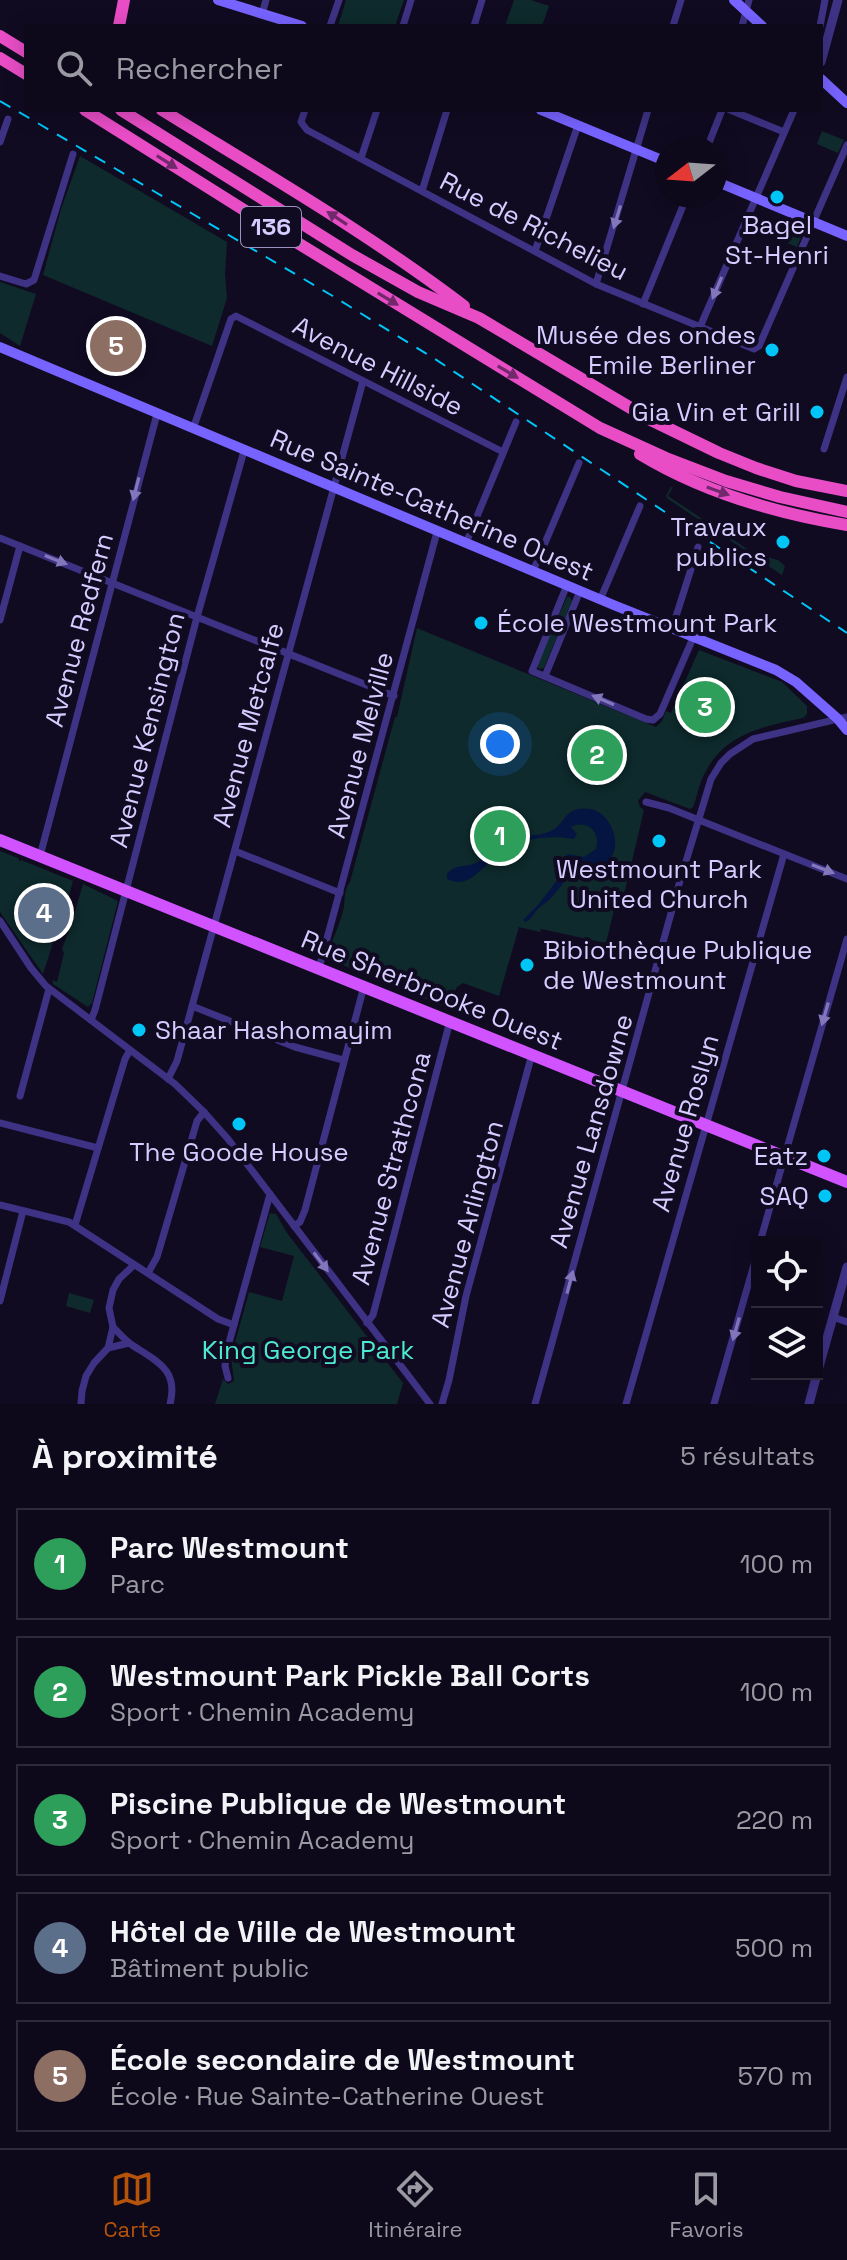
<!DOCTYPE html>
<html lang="fr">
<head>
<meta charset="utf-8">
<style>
  body { margin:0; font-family:"Space Grotesk",sans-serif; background:#1b1627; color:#f1f3f6 }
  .controls { position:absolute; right:24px; bottom:24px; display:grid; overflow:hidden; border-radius:0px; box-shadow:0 4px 20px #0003 }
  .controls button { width:72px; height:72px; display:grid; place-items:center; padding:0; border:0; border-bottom:2px solid #2d2939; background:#0d081a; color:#f1f3f6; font:40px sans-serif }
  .compass { position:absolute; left:655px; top:136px; width:72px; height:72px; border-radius:50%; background:#0d081a; box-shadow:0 4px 20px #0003; rotate:253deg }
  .you { position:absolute; left:500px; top:744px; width:28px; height:28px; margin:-20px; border:6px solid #fff; border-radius:50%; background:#1a73e8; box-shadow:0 0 0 12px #1a73e833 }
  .badge { display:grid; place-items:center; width:52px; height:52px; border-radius:50%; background:#b45309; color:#fff; font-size:26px; font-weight:700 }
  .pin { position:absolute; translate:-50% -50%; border:4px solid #fff; box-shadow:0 2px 8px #0006 }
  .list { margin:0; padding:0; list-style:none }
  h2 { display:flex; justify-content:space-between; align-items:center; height:104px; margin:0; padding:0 32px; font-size:34px }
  h2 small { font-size:26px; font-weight:400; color:#9a9aa2 }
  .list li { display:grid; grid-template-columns:52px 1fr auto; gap:24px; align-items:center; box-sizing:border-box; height:112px; margin:0 16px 16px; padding:0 16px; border:2px solid #2d2939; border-radius:0px }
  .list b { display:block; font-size:30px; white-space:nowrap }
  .list p { margin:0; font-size:26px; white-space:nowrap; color:#9a9aa2 }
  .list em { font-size:26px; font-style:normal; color:#9a9aa2 }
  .icon { flex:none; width:44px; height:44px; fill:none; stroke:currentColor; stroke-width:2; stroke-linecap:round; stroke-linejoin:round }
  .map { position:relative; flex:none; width:847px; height:1404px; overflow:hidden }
  .search { position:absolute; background:#0d081a; box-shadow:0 4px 20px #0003; left:24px; right:24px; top:24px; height:88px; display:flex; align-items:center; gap:20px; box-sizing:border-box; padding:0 28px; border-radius:0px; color:#9a9aa2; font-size:30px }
  .sheet { height:744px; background:#0d081a }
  nav { display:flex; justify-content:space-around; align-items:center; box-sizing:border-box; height:112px; border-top:2px solid #2d2939; background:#0d081a; font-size:22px; color:#9a9aa2 }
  nav a { display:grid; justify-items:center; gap:4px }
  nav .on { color:#b45309 }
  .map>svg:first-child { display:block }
</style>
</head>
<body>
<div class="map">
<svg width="847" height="1404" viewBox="0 0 847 1404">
  <rect width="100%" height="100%" fill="#110b22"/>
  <g fill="#0e2a2c">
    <polygon points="346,0 404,0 395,26 338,26"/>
    <polygon points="514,0 531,0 549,6 542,26 505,26"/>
    <polygon points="822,131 844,140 838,153 817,144"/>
    <polygon points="80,156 227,242 225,274 227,298 212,346 43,275 61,209"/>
    <polygon points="795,221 803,224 805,228 797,247 785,242"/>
    <polygon points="0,282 36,294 20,346 0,333"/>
    <polygon points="671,487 673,487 668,496 753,553 778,560 785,566 782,575 668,499 666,496"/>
    <polygon points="567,597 570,597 572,601 544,668 539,669 537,665"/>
    <path d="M 417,628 L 656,727 L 662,721 L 666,711 L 671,713 L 699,650 L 782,682 L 807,706 L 807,714 L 803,718 C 765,726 726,733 706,771 C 699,782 698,795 693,807 L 690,809 L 645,792 L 638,801 L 640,807 L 644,810 L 623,899 L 617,898 L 606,943 L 541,929 L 540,932 L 519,927 L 499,996 L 463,983 L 456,988 L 450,1009 L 326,958 C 331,941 340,926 344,907 C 345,897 344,890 350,882 L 395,717 L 397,717 Z"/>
    <polygon points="0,851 18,858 20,862 21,860 73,881 69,896 45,888 29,933 53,943 43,974 0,912"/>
    <polygon points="83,884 118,901 92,1003 88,1007 53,984 53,980 57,982 64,953 62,949 71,925"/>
    <polygon points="270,1213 276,1214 287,1233 403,1383 397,1404 215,1404 223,1379 228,1384 234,1381 231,1357 249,1292 282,1301 294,1256 260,1247"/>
    <polygon points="69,1293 94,1300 90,1313 66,1306"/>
  </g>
  <g fill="#051541">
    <polygon points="694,688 724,701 721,708 710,703 703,718 685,711"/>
    <path d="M 578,809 C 585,808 591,808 597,811 C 613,820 622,846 609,860 C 600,870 585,867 574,874 C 564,880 560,888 553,896 C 549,901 543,904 538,909 C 533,914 532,919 525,922 L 523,920 L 538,905 L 565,870 C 563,863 563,859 568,854 L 584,857 L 596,849 C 601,832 587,819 571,827 L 577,834 L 574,839 C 552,835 524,838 505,849 C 486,859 472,892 447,879 L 447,874 C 456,862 472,869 482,859 C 489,852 494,839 499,830 C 514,836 546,839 558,826 C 566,818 566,812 578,809 Z"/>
  </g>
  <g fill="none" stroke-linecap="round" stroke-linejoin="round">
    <g stroke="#3e3285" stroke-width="7">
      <polyline points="262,14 266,0"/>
      <polyline points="330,26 339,0"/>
      <polyline points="403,26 411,0"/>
      <polyline points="474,26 482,0"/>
      <polyline points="673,26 681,0"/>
      <polyline points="742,26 749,0"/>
      <polyline points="820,26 825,0"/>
      <polyline points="305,110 301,122 307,130 596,284 754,349 759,346 847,145"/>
      <polyline points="730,110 784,132"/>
      <polyline points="0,142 8,119"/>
      <polyline points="707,148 722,110"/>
      <polyline points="361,158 377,110"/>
      <polyline points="422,191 447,110"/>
      <polyline points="535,251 578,125"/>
      <polyline points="0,276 26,284 34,280 73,154"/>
      <polyline points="596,284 648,110"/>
      <polyline points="643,304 687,196"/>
      <polyline points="700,327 794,110"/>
      <polyline points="193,429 231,319 236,316 503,452"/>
      <polyline points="824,449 847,377"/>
      <polyline points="0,538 394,696"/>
      <polyline points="466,543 516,422"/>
      <polyline points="533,571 579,463"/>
      <polyline points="567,585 532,671 646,719 653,720 660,714 693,638"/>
      <polyline points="600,600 640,506"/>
      <polyline points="0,620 20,546"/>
      <polyline points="672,629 698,547"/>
      <polyline points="545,676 580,591"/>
      <polyline points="646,802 669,808 847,879"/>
      <polyline points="235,851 340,893"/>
      <polyline points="40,856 157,414"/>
      <polyline points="0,921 31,968 46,986 175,1084 204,1112 228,1139 430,1404"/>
      <polyline points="319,968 437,532"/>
      <polyline points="192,1006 295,1047 343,1060"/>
      <polyline points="91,1020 95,1010 197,617 244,451"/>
      <polyline points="168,1079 177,1061 363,381"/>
      <polyline points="20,1096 49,989"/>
      <polyline points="0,1123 98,1148"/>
      <polyline points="0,1205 69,1222 218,1319 234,1325"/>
      <polyline points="75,1225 125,1059 130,1050"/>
      <polyline points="294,1226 300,1222 305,1210 364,986"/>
      <polyline points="760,1242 847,939"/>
      <polyline points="148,1273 157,1257 197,1121 204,1112"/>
      <polyline points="0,1301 23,1211"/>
      <polyline points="833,1317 847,1322"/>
      <polyline points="367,1323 373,1315 450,1021"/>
      <path d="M 113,1327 C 119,1333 125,1340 132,1345 C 156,1361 179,1369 170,1404"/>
      <polyline points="108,1348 129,1343"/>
      <polyline points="228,1378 225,1366 227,1350 270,1194"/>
      <polyline points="81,1404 82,1391 86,1376 94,1363 108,1348 113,1327 109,1308 113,1290 119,1279 134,1265"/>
      <polyline points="442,1404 449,1380 466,1296 532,1054"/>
      <polyline points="535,1404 680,881 711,779 721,763 730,754 753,739 847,717"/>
      <polyline points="626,1404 784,854"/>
      <polyline points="714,1404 757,1254"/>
    </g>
    <g stroke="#3e3285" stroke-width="9">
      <polyline points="821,62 838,0"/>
      <polyline points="817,1374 847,1267"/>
      <polyline points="809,1404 817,1374"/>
    </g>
    <g stroke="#7763ff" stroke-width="10">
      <polyline points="218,0 302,26"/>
      <polyline points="734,0 762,26"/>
      <polyline points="821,79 847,103"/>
      <polyline points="541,110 667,162"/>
      <polyline points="715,181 847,236"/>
      <polyline points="0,347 616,606 776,670 796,682 838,719 847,730"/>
    </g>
    <polyline stroke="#d053ff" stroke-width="12" points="0,840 847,1182"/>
    <g stroke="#e84dc6" stroke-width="12">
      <polyline points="119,26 124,0"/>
      <polyline points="0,36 26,52"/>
      <polyline points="0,58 26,74"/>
      <polyline points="85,110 252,215 600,428 666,458 726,481 780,497 847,512"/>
      <polyline points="121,110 352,255 418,292 479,318 651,420 719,453 756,468 796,481 847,491"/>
      <path d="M 162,110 C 264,173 368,233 464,306"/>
      <path d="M 640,454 C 703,492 774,513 847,525"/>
    </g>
    <polyline stroke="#00c5f7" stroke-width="2" stroke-dasharray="12 10" stroke-linecap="butt" points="0,101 331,295 435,359 847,633"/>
  </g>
  <defs><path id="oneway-solid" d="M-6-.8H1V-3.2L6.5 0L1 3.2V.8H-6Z" transform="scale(2)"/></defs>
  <g fill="#72296c">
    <use href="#oneway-solid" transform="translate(167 162) rotate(32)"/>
    <use href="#oneway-solid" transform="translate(337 218) rotate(-147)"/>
    <use href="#oneway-solid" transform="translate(388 299) rotate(31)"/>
    <use href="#oneway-solid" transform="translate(508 372) rotate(31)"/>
    <use href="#oneway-solid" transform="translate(718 491) rotate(20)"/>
  </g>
  <g fill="#8377bc">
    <use href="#oneway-solid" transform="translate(617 217) rotate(107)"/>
    <use href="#oneway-solid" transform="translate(717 288) rotate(113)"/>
    <use href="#oneway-solid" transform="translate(136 489) rotate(104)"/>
    <use href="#oneway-solid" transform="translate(56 560) rotate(22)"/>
    <use href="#oneway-solid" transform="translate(603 700) rotate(-157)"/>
    <use href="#oneway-solid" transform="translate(823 869) rotate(21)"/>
    <use href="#oneway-solid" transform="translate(825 1014) rotate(106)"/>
    <use href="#oneway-solid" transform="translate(321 1262) rotate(53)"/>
    <use href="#oneway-solid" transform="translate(570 1282) rotate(-75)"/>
    <use href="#oneway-solid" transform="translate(736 1329) rotate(106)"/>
  </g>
  <g fill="#00c5f7" stroke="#110b22" stroke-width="3">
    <circle cx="777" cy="197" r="8"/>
    <circle cx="772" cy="350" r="8"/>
    <circle cx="817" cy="412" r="8"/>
    <circle cx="783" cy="542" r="8"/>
    <circle cx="481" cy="623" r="8"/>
    <circle cx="659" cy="841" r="8"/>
    <circle cx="527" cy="965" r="8"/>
    <circle cx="139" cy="1030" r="8"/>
    <circle cx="239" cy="1124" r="8"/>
    <circle cx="824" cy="1156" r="8"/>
    <circle cx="825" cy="1196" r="8"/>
  </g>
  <g text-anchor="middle" stroke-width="8" stroke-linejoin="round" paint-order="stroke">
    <rect fill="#110b22" stroke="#9c92bd" stroke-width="2" x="241" y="207" width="60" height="40" rx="6"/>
    <g font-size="24" font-weight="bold" fill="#d7ccff">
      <text x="271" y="235">136</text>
    </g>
    <g font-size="26" fill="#d7ccff" stroke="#110b22" text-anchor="end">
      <text x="777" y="234" text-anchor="middle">Bagel<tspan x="777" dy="30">St-Henri</tspan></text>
      <text x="756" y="344">Musée des ondes<tspan x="756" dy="30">Emile Berliner</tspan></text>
      <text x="801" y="421">Gia Vin et Grill</text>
      <text x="767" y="536">Travaux<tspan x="767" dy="30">publics</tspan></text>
      <text x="497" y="632" text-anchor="start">École Westmount Park</text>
      <text x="659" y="878" text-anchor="middle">Westmount Park<tspan x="659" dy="30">United Church</tspan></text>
      <text x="543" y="959" text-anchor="start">Bibiothèque Publique<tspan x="543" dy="30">de Westmount</tspan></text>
      <text x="155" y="1039" text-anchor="start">Shaar Hashomayim</text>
      <text x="239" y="1161" text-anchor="middle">The Goode House</text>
      <text x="808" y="1165">Eatz</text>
      <text x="809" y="1205">SAQ</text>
    </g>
    <g font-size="26" fill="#d7ccff" stroke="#110b22">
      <text transform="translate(534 226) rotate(27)" y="9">Rue de Richelieu</text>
      <text transform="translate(378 366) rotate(27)" y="9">Avenue Hillside</text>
      <text transform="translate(432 505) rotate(23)" y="9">Rue Sainte-Catherine Ouest</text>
      <text transform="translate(79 630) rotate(-75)" y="9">Avenue Redfern</text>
      <text transform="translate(248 725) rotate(-75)" y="9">Avenue Metcalfe</text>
      <text transform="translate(147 730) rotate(-76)" y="9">Avenue Kensington</text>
      <text transform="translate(360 745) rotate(-75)" y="9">Avenue Melville</text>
      <text transform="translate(432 990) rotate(22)" y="9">Rue Sherbrooke Ouest</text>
      <text transform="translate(685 1123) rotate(-74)" y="9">Avenue Roslyn</text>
      <text transform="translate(591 1131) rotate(-74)" y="9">Avenue Lansdowne</text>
      <text transform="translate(391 1168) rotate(-75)" y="9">Avenue Strathcona</text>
      <text transform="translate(467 1224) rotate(-75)" y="9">Avenue Arlington</text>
    </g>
    <g font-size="26" fill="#4ee9d2" stroke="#110b22">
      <text x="308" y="1359">King George Park</text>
    </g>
  </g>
</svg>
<div class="controls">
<button><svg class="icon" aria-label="locate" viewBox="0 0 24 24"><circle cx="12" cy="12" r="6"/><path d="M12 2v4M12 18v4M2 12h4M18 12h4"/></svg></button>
<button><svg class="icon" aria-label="layers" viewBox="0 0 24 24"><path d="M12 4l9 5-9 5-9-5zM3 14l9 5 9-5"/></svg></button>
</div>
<svg class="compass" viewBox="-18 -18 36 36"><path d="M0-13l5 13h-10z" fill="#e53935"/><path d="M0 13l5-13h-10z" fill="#9a9aa2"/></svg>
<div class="you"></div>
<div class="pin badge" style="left:500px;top:836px;background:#2e9e5b">1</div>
<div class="pin badge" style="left:597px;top:755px;background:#2e9e5b">2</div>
<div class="pin badge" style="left:705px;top:707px;background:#2e9e5b">3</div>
<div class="pin badge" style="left:44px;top:913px;background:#5c6f8a">4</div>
<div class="pin badge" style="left:116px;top:346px;background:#8d6e63">5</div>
<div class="search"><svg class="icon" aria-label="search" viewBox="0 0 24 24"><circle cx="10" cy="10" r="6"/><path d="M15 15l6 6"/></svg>Rechercher</div>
</div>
<section class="sheet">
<h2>À proximité<small>5 résultats</small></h2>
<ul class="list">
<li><span class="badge" style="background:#2e9e5b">1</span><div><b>Parc Westmount</b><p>Parc</p></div><em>100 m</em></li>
<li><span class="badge" style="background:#2e9e5b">2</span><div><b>Westmount Park Pickle Ball Corts</b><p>Sport · Chemin Academy</p></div><em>100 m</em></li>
<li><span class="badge" style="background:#2e9e5b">3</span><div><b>Piscine Publique de Westmount</b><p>Sport · Chemin Academy</p></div><em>220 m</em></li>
<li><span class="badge" style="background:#5c6f8a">4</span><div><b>Hôtel de Ville de Westmount</b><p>Bâtiment public</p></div><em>500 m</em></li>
<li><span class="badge" style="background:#8d6e63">5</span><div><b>École secondaire de Westmount</b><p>École · Rue Sainte-Catherine Ouest</p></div><em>570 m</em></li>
</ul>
</section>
<nav>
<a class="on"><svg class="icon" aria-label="map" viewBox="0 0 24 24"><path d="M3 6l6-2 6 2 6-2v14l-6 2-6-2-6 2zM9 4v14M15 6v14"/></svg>Carte</a>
<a><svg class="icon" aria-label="directions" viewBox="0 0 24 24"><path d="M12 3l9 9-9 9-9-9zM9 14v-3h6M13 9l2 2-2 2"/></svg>Itinéraire</a>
<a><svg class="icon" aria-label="saved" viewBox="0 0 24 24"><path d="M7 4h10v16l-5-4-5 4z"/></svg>Favoris</a>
</nav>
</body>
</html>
